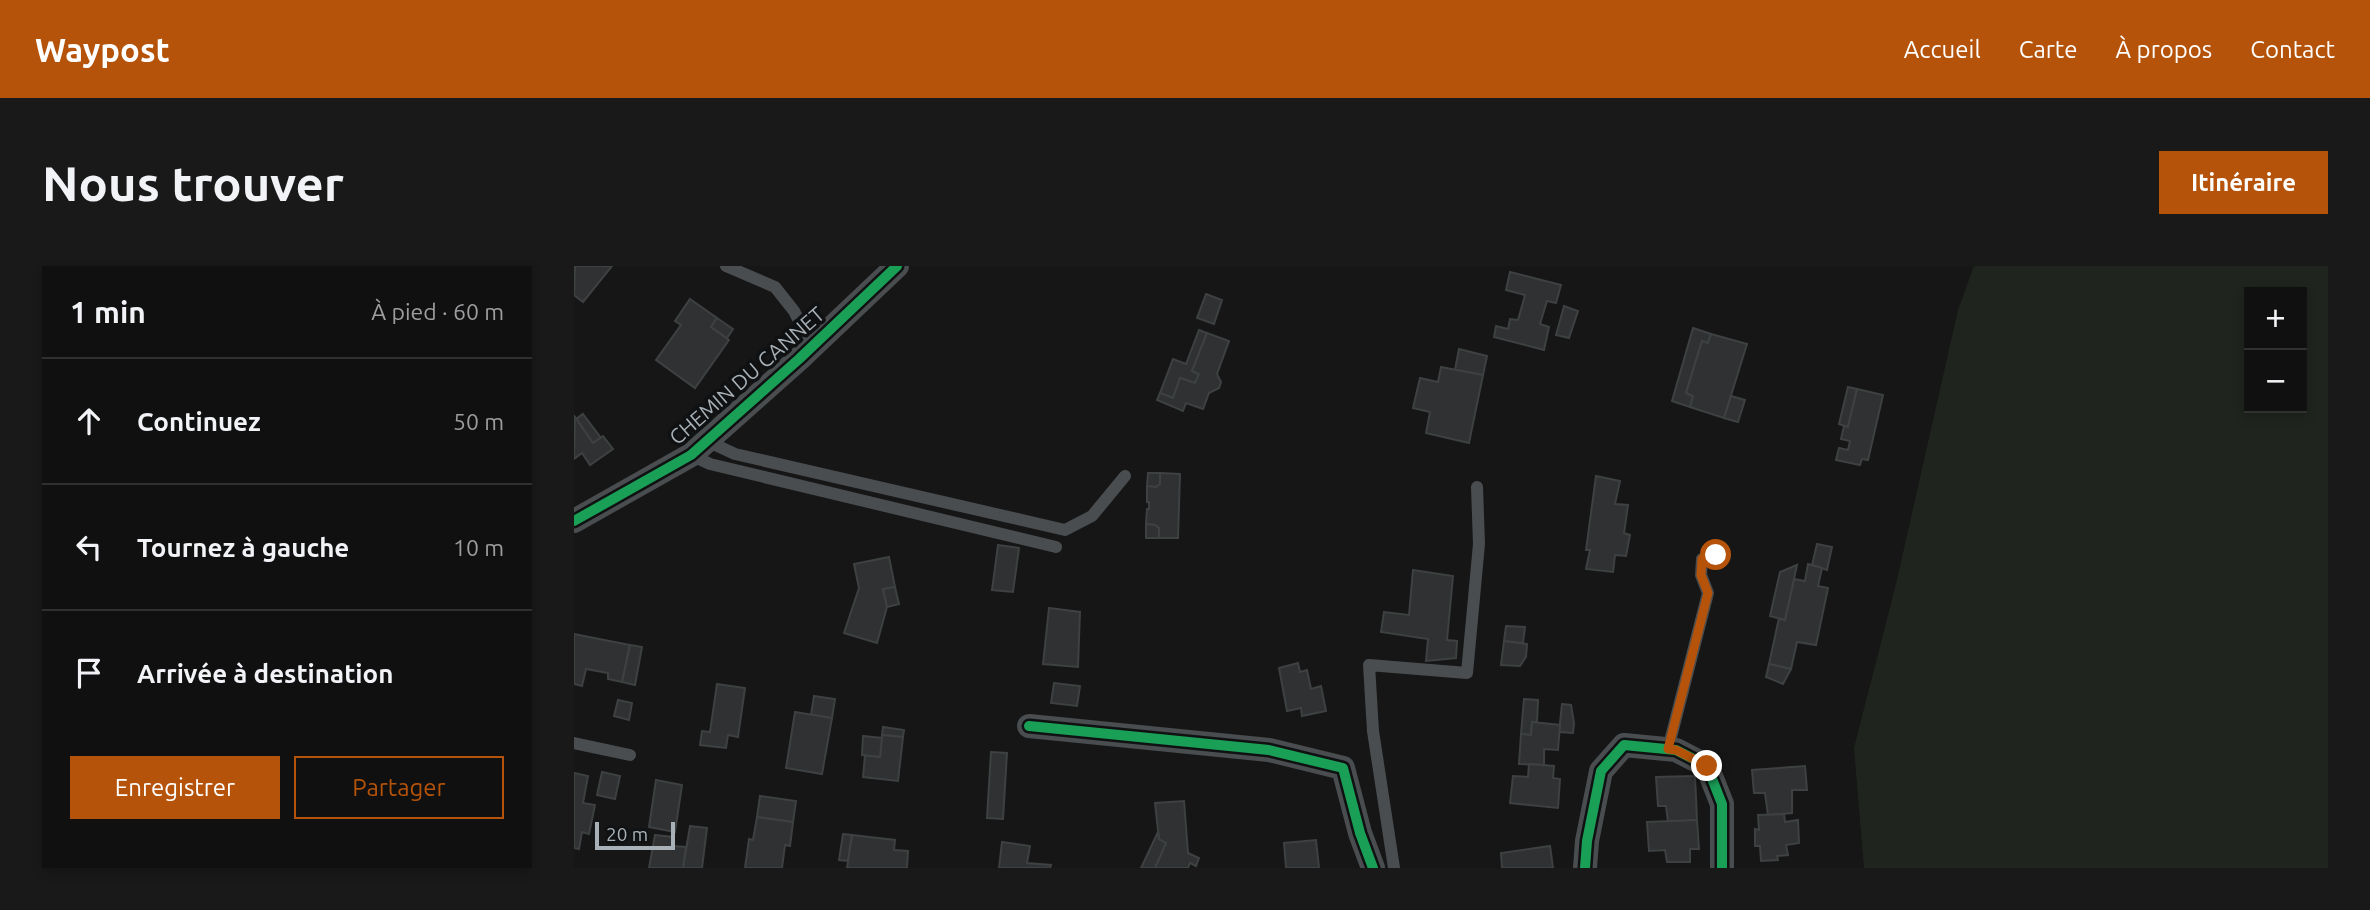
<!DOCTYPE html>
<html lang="fr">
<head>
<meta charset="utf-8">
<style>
  body { margin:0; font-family:Ubuntu,sans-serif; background:#191919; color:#f1f3f6 }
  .controls { position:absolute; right:21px; top:21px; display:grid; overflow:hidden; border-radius:0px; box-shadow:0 4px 10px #0003 }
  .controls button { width:63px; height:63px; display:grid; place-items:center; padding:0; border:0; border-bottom:2px solid #303030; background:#101010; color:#f1f3f6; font:35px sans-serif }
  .scale { position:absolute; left:21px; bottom:18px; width:80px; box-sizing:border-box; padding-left:7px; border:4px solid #a7b1b7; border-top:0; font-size:19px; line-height:24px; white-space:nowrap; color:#a7b1b7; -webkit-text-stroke:5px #101112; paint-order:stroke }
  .stop { position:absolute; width:21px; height:21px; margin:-16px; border:5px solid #b45309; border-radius:50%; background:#fff }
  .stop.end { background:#b45309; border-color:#fff; box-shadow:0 2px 7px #0008 }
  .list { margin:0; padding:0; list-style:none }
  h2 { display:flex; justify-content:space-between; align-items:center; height:91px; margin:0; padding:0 28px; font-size:30px }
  h2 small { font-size:23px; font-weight:400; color:#9c9d9f }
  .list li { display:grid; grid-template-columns:46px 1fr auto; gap:21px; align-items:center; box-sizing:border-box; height:126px; padding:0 28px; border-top:2px solid #303030 }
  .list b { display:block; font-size:26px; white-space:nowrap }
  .list em { font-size:23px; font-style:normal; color:#9c9d9f }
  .actions { display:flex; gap:14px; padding:21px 28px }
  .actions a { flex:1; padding:16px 0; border:2px solid #b45309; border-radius:0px; text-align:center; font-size:24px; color:#b45309 }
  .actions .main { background:#b45309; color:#fff }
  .icon { flex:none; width:38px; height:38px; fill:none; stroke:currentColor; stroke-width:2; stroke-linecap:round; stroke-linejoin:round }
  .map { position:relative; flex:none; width:1754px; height:602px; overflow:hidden; border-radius:0px }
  header { display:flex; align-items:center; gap:42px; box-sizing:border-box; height:98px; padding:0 35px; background:#b45309; color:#fff }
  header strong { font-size:33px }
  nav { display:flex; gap:38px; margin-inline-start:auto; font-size:24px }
  .intro { display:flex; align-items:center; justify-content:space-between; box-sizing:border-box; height:168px; padding:0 42px }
  h1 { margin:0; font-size:49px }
  .button { padding:18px 32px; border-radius:0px; background:#b45309; color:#fff; font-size:24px; font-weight:700 }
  main { display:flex; gap:42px; padding:0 42px }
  aside { flex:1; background:#101010; border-radius:0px; box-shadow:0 4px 10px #0003 }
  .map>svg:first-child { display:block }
</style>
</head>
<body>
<header>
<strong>Waypost</strong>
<nav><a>Accueil</a><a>Carte</a><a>À propos</a><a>Contact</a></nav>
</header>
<div class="intro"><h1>Nous trouver</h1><a class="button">Itinéraire</a></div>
<main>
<aside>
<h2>1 min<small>À pied · 60 m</small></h2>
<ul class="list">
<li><svg class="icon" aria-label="ahead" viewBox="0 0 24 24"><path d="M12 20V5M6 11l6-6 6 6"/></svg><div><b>Continuez</b></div><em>50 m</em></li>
<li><svg class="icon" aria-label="left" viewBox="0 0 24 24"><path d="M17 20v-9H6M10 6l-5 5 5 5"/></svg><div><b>Tournez à gauche</b></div><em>10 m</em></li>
<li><svg class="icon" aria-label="arrive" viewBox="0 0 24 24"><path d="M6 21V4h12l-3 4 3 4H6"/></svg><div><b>Arrivée à destination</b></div></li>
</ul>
<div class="actions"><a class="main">Enregistrer</a><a>Partager</a></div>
</aside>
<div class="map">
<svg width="1754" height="602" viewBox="0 0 1754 602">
  <rect width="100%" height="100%" fill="#161616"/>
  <path fill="#1f251e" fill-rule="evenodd" d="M 1400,0 L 1754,0 L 1754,602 L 1290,602 L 1280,482 L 1322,318 L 1384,44 ZM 1675,26 L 1728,26 L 1728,142 L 1675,142 Z"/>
  <g fill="#303132" stroke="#3e4142" stroke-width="2">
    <polygon points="1,0 38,0 9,36 0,29"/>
    <polygon points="936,6 987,19 982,37 973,35 966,58 975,61 970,84 920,71 922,60 934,63 936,53 944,54 951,29 932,24"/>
    <polygon points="632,28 648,34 640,58 623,52"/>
    <polygon points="116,33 143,52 137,61 155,74 121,122 82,94 107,59 101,55"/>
    <polygon points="990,40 1004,45 995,72 982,69"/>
    <polygon points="143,52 159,63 153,72 137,61"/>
    <polygon points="1119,62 1137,68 1134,77 1128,75 1112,127 1119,130 1116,141 1098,135"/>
    <polygon points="625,64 633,67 618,105 625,108 621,117 606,112 599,132 586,127 599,93 612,98"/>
    <polygon points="633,67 655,75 643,108 647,116 645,122 635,127 629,143 612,137 609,145 583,134 586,127 599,132 606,112 621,117 625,108 618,105"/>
    <polygon points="1137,68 1173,78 1150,152 1116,141 1119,130 1112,127 1128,75 1134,77"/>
    <polygon points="885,83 913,90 909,109 881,104"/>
    <polygon points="867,101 909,109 895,177 852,167 856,146 839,142 846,112 864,116"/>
    <polygon points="1274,121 1283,123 1274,161 1265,158"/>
    <polygon points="1283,123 1309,129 1294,194 1288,193 1286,199 1262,194 1265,182 1274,184 1276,175 1267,173 1270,160 1274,161"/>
    <polygon points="1157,130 1171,134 1164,156 1150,152"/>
    <polygon points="9,148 27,172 19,177 2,153"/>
    <polygon points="1,151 19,177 29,170 39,183 16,199 8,187 0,193"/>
    <polygon points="574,207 586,207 586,218 582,221 573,220"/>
    <polygon points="586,207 606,208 604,272 585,272 585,262 581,259 572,258 573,243 575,243 575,236 573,236 573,220 582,221 586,218"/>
    <polygon points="1022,210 1046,215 1041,238 1054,239 1050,267 1056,269 1052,290 1041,289 1039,306 1012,303 1016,284 1012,284"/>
    <polygon points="572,258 581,259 585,262 585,272 572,272"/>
    <polygon points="1243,278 1258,281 1253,304 1238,299"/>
    <polygon points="424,279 445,282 439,326 418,324"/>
    <polygon points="315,291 321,321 309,323 313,341 303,377 270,367 285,322 280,298"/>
    <polygon points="1234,298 1248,302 1244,320 1254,322 1242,379 1223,376 1217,403 1195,398 1205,352 1211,354 1220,313 1231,315"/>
    <polygon points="1223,299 1211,354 1196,350 1206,306"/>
    <polygon points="839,304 879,310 873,374 883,375 882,392 852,395 854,373 807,366 810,346 835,349"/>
    <polygon points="321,321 325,338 313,341 309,323"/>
    <polygon points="475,342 506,346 504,401 469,398"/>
    <polygon points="932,360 951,361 949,377 930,375"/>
    <polygon points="0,368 56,379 48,416 34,413 34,407 12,403 8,420 0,418"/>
    <polygon points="930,375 953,378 952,391 946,400 927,399"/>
    <polygon points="56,379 68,381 61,419 48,416"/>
    <polygon points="724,397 726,406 733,404 737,423 747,420 752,445 728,450 727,442 713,445 705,402"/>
    <polygon points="1195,398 1217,403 1209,418 1192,411"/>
    <polygon points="480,417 506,420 503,440 477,437"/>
    <polygon points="143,418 171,422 164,471 154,469 152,482 126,479 128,465 136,466"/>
    <polygon points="240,430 261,433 258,452 237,449"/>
    <polygon points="950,433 964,434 963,456 958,456 957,469 947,468"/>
    <polygon points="44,434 58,437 55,454 40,450"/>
    <polygon points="988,438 997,439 1000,457 999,467 985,466"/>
    <polygon points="221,446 258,452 248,508 212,502"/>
    <polygon points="958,456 986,459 984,484 970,483 970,499 945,498 947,468 957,469"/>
    <polygon points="309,461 330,464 329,471 308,469"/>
    <polygon points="308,469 329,471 324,515 289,511 291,489 306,491"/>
    <polygon points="289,470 308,472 306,491 288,489"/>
    <polygon points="417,486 433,487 429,553 413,552"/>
    <polygon points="955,498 980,500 979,512 986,513 984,542 936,537 939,510 954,511"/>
    <polygon points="1231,500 1233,524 1218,524 1218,547 1194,549 1191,527 1180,527 1178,504"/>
    <polygon points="28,506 46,510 41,533 23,529"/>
    <polygon points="0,507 14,510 9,537 21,539 15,568 8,566 5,583 0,582"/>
    <polygon points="1121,510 1123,554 1094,556 1092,540 1084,540 1082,511"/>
    <polygon points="82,514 108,519 101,566 75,561"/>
    <polygon points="186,530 222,535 219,556 183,551"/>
    <polygon points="610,535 614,587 625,592 622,600 616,597 614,602 581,602 592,577 585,573 581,537"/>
    <polygon points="1210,548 1211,556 1224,554 1225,577 1212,579 1214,589 1203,590 1204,594 1187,595 1186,580 1181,580 1181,563 1185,564 1184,549"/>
    <polygon points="183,551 219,556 216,580 211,579 208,602 171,602 175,573 179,574"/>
    <polygon points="1123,554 1125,583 1116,583 1116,596 1093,596 1091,584 1075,585 1073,556"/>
    <polygon points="116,560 133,562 128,602 109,602"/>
    <polygon points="584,566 585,573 592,577 581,602 567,602"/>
    <polygon points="269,568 278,569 274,595 265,594"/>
    <polygon points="81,569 99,571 98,580 112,581 109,602 75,602"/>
    <polygon points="278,569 321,574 320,584 334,585 333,602 273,602"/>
    <polygon points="742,574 745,602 712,602 710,577"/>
    <polygon points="428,576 456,580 453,597 477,599 476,602 425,602"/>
    <polygon points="976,580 979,602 928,602 927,587"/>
  </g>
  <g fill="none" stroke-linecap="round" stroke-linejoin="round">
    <g stroke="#4a4d4f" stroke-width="12">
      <polyline points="152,0 201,21 220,45 238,80"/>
      <polyline points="133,175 161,188 491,264 518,250 551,210"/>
      <polyline points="117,189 136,198 482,281"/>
      <polyline points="0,477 56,489"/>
      <polyline points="1094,483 1134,327 1127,309 1128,293 1142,289"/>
      <polyline points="820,602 799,465 795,399 893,407 905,278 903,221"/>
    </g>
    <g stroke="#4a4d4f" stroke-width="24">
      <polyline points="0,255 117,189 225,93 323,0"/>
      <polyline points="455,460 695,484 769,502 786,567 799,602"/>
      <polyline points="1011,602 1013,575 1027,505 1050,479 1102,484 1133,500 1148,538 1148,602"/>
    </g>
    <g stroke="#101112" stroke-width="15">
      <g id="cycleway">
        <polyline points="0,255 117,189 225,93 323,0"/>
        <polyline points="455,460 695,484 769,502 786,567 799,602"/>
        <polyline points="1011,602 1013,575 1027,505 1050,479 1102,484 1133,500 1148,538 1148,602"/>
      </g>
    </g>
    <use href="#cycleway" stroke="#1a9f57" stroke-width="10"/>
  </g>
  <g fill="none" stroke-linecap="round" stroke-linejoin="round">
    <polyline stroke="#b45309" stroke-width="9" points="1133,500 1102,484 1094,483 1134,327 1127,309 1128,293 1142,289"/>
  </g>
  <g text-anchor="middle" stroke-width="7" stroke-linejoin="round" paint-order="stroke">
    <g font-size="21" fill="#a7b1b7" stroke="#101112">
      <text transform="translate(173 110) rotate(-41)" y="7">CHEMIN DU CANNET</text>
    </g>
  </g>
</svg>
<div class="controls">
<button>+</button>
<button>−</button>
</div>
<div class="scale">20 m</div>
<div class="stop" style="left:1142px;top:289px"></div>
<div class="stop end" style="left:1133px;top:500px"></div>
</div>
</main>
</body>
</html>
